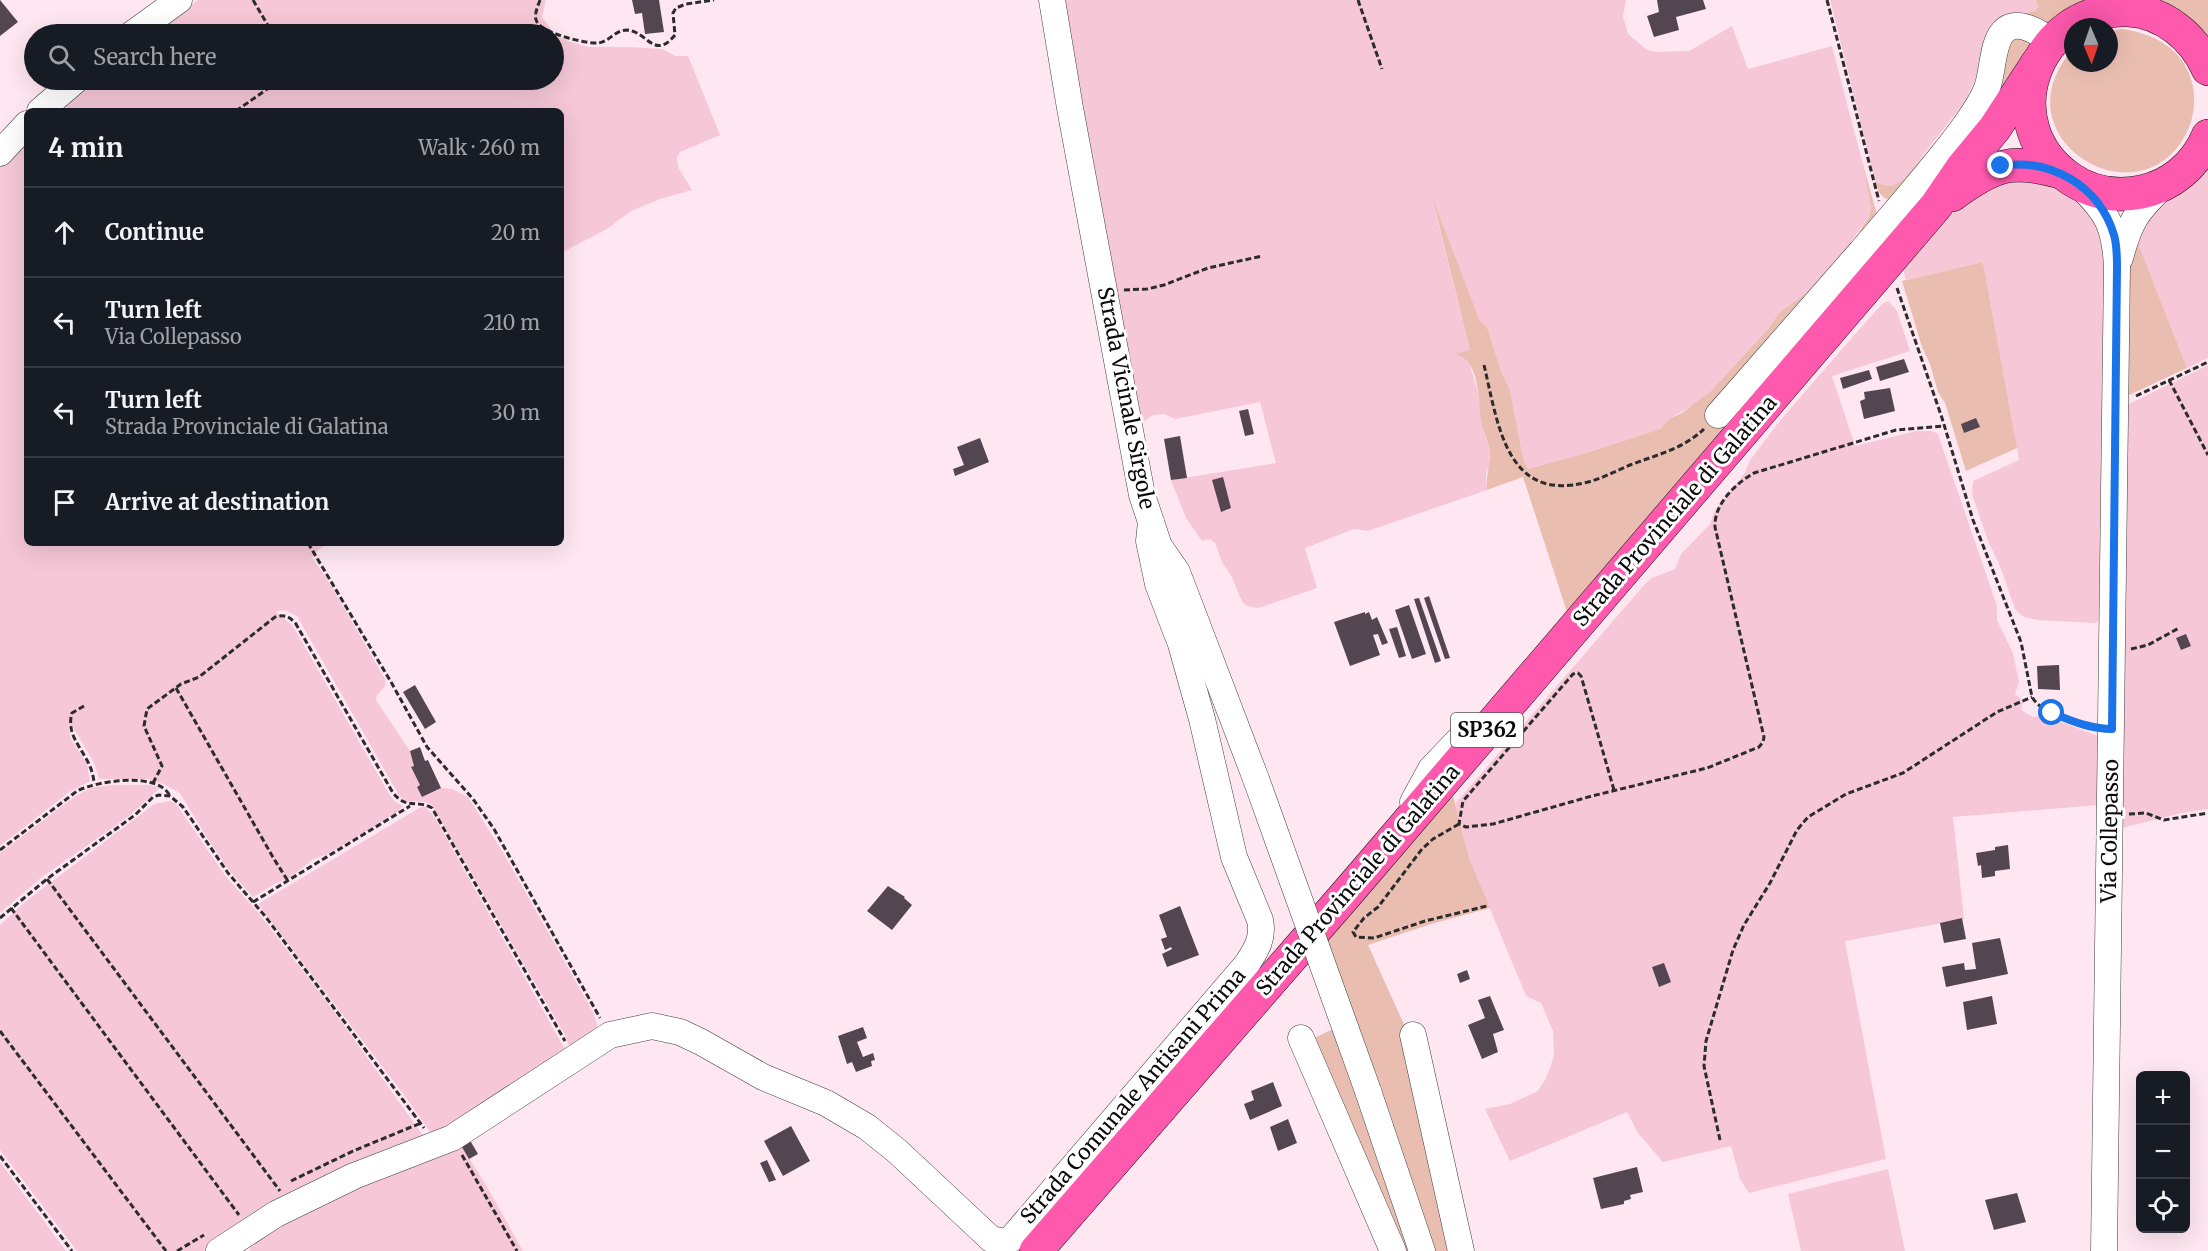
<!DOCTYPE html>
<html lang="en">
<head>
<meta charset="utf-8">
<style>
  body { margin:0; font-family:Merriweather,serif; background:#242831; color:#f1f3f6 }
  .controls { position:absolute; right:18px; bottom:18px; display:grid; overflow:hidden; border-radius:9px; box-shadow:0 6px 24px #0002 }
  .controls button { width:54px; height:54px; display:grid; place-items:center; padding:0; border:0; border-bottom:2px solid #363941; background:#171b24; color:#f1f3f6; font:30px sans-serif }
  .compass { position:absolute; left:2064px; top:18px; width:54px; height:54px; border-radius:50%; background:#171b24; box-shadow:0 6px 24px #0002; rotate:178deg }
  .stop { position:absolute; width:18px; height:18px; margin:-14px; border:4px solid #1a73e8; border-radius:50%; background:#fff }
  .stop.end { background:#1a73e8; border-color:#fff; box-shadow:0 2px 6px #0008 }
  .list { margin:0; padding:0; list-style:none }
  h2 { display:flex; justify-content:space-between; align-items:center; height:78px; margin:0; padding:0 24px; font-size:26px }
  h2 small { font-size:20px; font-weight:400; color:#9ea1a6 }
  .list li { display:grid; grid-template-columns:39px 1fr auto; gap:18px; align-items:center; box-sizing:border-box; height:90px; padding:0 24px; border-top:2px solid #363941 }
  .list b { display:block; font-size:22px; white-space:nowrap }
  .list p { margin:0; font-size:20px; white-space:nowrap; color:#9ea1a6 }
  .list em { font-size:20px; font-style:normal; color:#9ea1a6 }
  .icon { flex:none; width:33px; height:33px; fill:none; stroke:currentColor; stroke-width:2; stroke-linecap:round; stroke-linejoin:round }
  .map { position:relative; flex:none; width:2208px; height:1251px; overflow:hidden }
  .search { position:absolute; background:#171b24; box-shadow:0 6px 24px #0002; left:24px; top:24px; width:540px; height:66px; display:flex; align-items:center; gap:15px; box-sizing:border-box; padding:0 21px; border-radius:33px; color:#9ea1a6; font-size:22px }
  .panel { position:absolute; background:#171b24; box-shadow:0 6px 24px #0002; left:24px; top:108px; width:540px; height:438px; border-radius:9px }
  .map>svg:first-child { display:block }
</style>
</head>
<body>
<div class="map">
<svg width="2208" height="1251" viewBox="0 0 2208 1251">
  <rect width="100%" height="100%" fill="#ffe7f2"/>
  <g fill="#f5c7d7">
    <polygon points="198,0 546,0 542,17 556,36 568,41 589,47 629,47 662,49 675,56 688,56 720,135 680,152 677,157 678,167 692,190 660,199 631,211 607,229 561,253 561,111 67,111 66,102 93,80 554,80 554,34 150,34"/>
    <polygon points="1061,0 1626,0 1623,16 1628,34 1647,50 1655,52 1689,51 1732,26 1748,69 1832,46 1861,157 1871,207 1869,216 1843,253 1806,293 1779,313 1768,329 1711,391 1695,404 1669,419 1660,429 1586,453 1528,469 1523,458 1510,390 1501,371 1487,327 1480,321 1434,206 1470,350 1456,354 1465,359 1470,365 1477,389 1483,429 1490,451 1489,466 1486,475 1487,490 1368,531 1354,529 1305,548 1317,588 1258,608 1251,607 1244,604 1240,597 1232,577 1222,562 1215,543 1210,539 1202,541 1186,518 1171,480 1276,463 1260,402 1175,419 1164,414 1153,415 1140,424"/>
    <polygon points="1830,0 2036,0 2038,7 2035,11 2031,13 2015,12 1983,43 1978,73 1964,103 1904,179 1897,185 1890,187 1885,186 1875,180"/>
    <polygon points="27,144 27,543 329,543 318,550 312,557 332,587 385,679 385,686 377,695 376,700 410,751 414,766 411,768 420,785 417,787 423,797 441,788 452,789 468,797 504,854 593,1012 597,1024 597,1032 570,1048 565,1035 432,805 425,802 407,801 400,797 297,616 285,610 276,612 293,626 389,794 394,801 403,806 397,812 328,854 313,859 290,878 276,883 253,897 228,869 204,833 180,793 166,785 147,779 99,779 94,763 73,727 68,725 71,739 87,764 90,781 68,793 0,846 0,166 19,148"/>
    <polygon points="2208,161 2208,358 2187,368 2136,238 2145,218"/>
    <polygon points="2000,178 2067,187 2102,227 2106,277 2101,600 2098,621 2094,623 2037,620 2022,616 2015,609 2000,566 1988,541 1972,494 1973,481 2019,460 1983,262 1906,280 1903,269 1965,198"/>
    <polygon points="1888,301 1897,311 1910,351 1832,376 1855,446 1916,431 1932,431 1938,434 1997,606 1997,620 2013,653 2019,682 2015,694 2023,701 2021,710 2033,717 2046,716 2098,736 2099,739 2099,805 1953,817 1964,919 1845,941 1886,1159 1749,1193 1740,1179 1731,1146 1663,1162 1638,1133 1627,1112 1510,1161 1485,1109 1510,1104 1538,1091 1545,1080 1551,1065 1554,1055 1553,1031 1541,1003 1526,996 1469,858 1455,804 1645,584 1652,578 1675,569 1681,554 1710,524 1715,510 1744,474 1751,459 1778,423 1849,341 1882,304"/>
    <polygon points="2208,365 2208,809 2182,813 2122,828 2127,405"/>
    <polygon points="114,785 150,785 160,788 129,816 42,877 0,913 0,853 74,797 93,787"/>
    <polygon points="170,801 176,804 227,878 257,911 336,1014 427,1141 210,1251 77,1251 0,1150 0,925 25,902 145,811 154,804"/>
    <polygon points="421,807 426,807 434,816 566,1051 435,1139 407,1099 258,904"/>
    <polygon points="459,1142 486,1185 523,1251 250,1251 249,1243 265,1229"/>
    <polygon points="0,1162 66,1251 0,1251"/>
    <polygon points="1888,1169 1905,1251 1801,1251 1788,1194"/>
  </g>
  <g fill="#eabdb1">
    <path d="M 2036,0 L 2084,0 L 2050,23 L 2045,24 L 2021,22 L 1980,90 L 1890,200 C 1879,197 1878,190 1875,180 C 1886,189 1894,187 1904,179 C 1929,148 1967,111 1978,73 C 1983,56 1981,34 1995,21 C 2008,10 2021,16 2035,11 L 2038,7 Z"/>
    <polygon points="2162,0 2208,0 2208,39"/>
    <path d="M 2122,29 C 2151,33 2179,46 2190,76 C 2197,95 2195,116 2186,134 C 2138,225 1995,137 2073,49 L 2073,63 L 2109,63 L 2109,31 Z"/>
    <polygon points="2012,35 2032,44 2032,49 1978,120"/>
    <path d="M 1861,157 L 1877,215 L 1883,249 L 1568,615 L 1523,477 L 1487,490 C 1486,475 1490,466 1490,452 C 1489,443 1484,434 1482,425 C 1478,406 1480,381 1470,365 C 1467,359 1460,356 1455,354 L 1470,350 L 1433,200 L 1480,321 L 1487,327 L 1501,371 L 1510,390 L 1523,458 L 1528,469 L 1586,453 L 1660,429 L 1669,419 L 1682,413 L 1711,391 L 1768,329 L 1779,313 L 1806,293 L 1856,237 L 1869,216 L 1871,207 Z"/>
    <polygon points="2136,238 2187,368 2125,397 2129,268"/>
    <polygon points="1983,262 2017,448 1966,471 1945,403 1938,392 1930,364 1922,347 1902,281"/>
    <polygon points="1452,792 1469,858 1490,908 1431,924 1368,945 1407,1031 1452,1251 1434,1251 1326,937"/>
    <polygon points="1333,1029 1410,1251 1397,1251 1308,1041"/>
  </g>
  <g fill="#534651">
    <polygon points="0,0 18,22 0,36"/>
    <polygon points="632,0 659,0 664,32 645,34 642,13 635,14"/>
    <polygon points="1657,0 1703,0 1706,9 1676,17 1679,30 1654,37 1647,16 1659,12"/>
    <polygon points="1904,359 1909,372 1880,381 1876,367"/>
    <polygon points="1869,370 1872,379 1843,389 1840,378"/>
    <polygon points="1890,388 1895,411 1864,419 1860,401 1865,399 1864,392"/>
    <polygon points="1248,409 1254,434 1245,436 1239,411"/>
    <polygon points="1976,418 1980,427 1964,433 1961,424"/>
    <polygon points="1180,436 1187,478 1171,480 1164,439"/>
    <polygon points="980,438 989,462 955,476 953,469 964,465 957,447"/>
    <polygon points="1223,477 1231,508 1221,512 1212,480"/>
    <polygon points="1429,596 1450,658 1445,659 1424,598"/>
    <polygon points="1419,598 1441,661 1435,663 1414,599"/>
    <polygon points="1409,605 1426,654 1412,659 1395,610"/>
    <polygon points="1365,612 1365,614 1369,612 1372,620 1377,617 1388,643 1382,645 1378,634 1373,635 1380,655 1350,666 1334,622"/>
    <polygon points="1397,627 1406,656 1399,658 1389,629"/>
    <polygon points="2186,634 2191,646 2181,650 2176,638"/>
    <polygon points="2059,665 2060,690 2038,689 2037,666"/>
    <polygon points="415,685 436,722 425,729 403,692"/>
    <polygon points="420,747 425,761 428,760 441,788 422,797 417,787 420,785 411,767 414,766 410,751"/>
    <polygon points="2008,845 2010,869 1995,871 1995,876 1982,878 1981,865 1978,866 1976,853 1995,850 1995,847"/>
    <polygon points="888,886 905,897 904,898 912,905 892,930 867,911"/>
    <polygon points="1180,906 1199,955 1167,967 1162,954 1172,949 1171,947 1165,950 1161,939 1167,937 1159,915"/>
    <polygon points="1962,918 1966,939 1944,943 1940,923"/>
    <polygon points="2000,938 2008,974 1946,987 1942,967 1964,963 1965,970 1976,969 1972,943"/>
    <polygon points="1664,963 1671,982 1659,987 1652,967"/>
    <polygon points="1467,970 1470,979 1460,983 1457,974"/>
    <polygon points="1490,996 1504,1030 1493,1034 1498,1052 1482,1059 1468,1025 1485,1018 1478,1000"/>
    <polygon points="1992,996 1997,1024 1967,1030 1963,1002"/>
    <polygon points="863,1027 867,1038 857,1042 863,1057 873,1053 875,1060 871,1061 872,1066 856,1072 852,1062 847,1064 838,1036"/>
    <polygon points="1273,1082 1282,1106 1250,1120 1244,1104 1254,1100 1251,1091"/>
    <polygon points="1288,1119 1297,1143 1278,1151 1270,1127"/>
    <polygon points="791,1126 810,1161 783,1176 764,1141"/>
    <polygon points="468,1137 478,1154 469,1159 459,1142"/>
    <polygon points="767,1160 776,1180 769,1182 760,1163"/>
    <polygon points="1637,1167 1643,1192 1630,1195 1631,1199 1624,1201 1624,1204 1601,1209 1593,1178"/>
    <polygon points="2017,1193 2026,1222 1994,1230 1985,1200"/>
  </g>
  <g fill="none" stroke-linecap="round" stroke-linejoin="round">
    <g stroke="#3d3d3d" stroke-width="27">
      <g id="minor">
        <polyline points="1052,0 1070,108 1142,495 1159,546 1177,572 1256,779"/>
        <polyline points="132,34 179,0"/>
        <polyline points="40,111 76,80"/>
        <polyline points="0,153 27,124"/>
        <path d="M 2079,185 C 2108,213 2115,227 2117,267 L 2104,1251"/>
        <path d="M 2120,258 C 2130,220 2137,211 2165,184"/>
        <path d="M 1718,415 C 1765,361 1812,307 1859,254 C 1893,214 1929,174 1961,131 C 1971,117 1981,104 1987,88 C 1993,73 1992,44 2003,32 C 2016,17 2041,33 2051,42"/>
        <polyline points="1413,802 1431,769 1471,727"/>
        <polyline points="1413,1035 1461,1251"/>
        <polyline points="1301,1038 1393,1251"/>
        <polyline points="1368,1091 1422,1251"/>
        <path d="M 219,1251 L 276,1214 L 354,1176 L 452,1138 L 610,1035 L 652,1026 L 680,1032 L 701,1042 L 763,1077 L 826,1103 L 867,1127 L 897,1151 L 991,1239 L 1004,1242 L 1011,1239 L 1247,964 C 1256,950 1264,938 1260,920 L 1234,857 L 1202,719 L 1181,644 L 1158,584 L 1149,541 L 1151,522"/>
      </g>
    </g>
    <g stroke="#1b1b1b" stroke-width="34">
      <g id="major">
        <path d="M 2208,69 C 2194,37 2164,12 2128,10 C 2033,7 1992,126 2071,179 C 2092,193 2116,197 2141,192 C 2171,186 2196,165 2208,136"/>
        <path d="M 1952,195 C 1993,165 2011,158 2060,172"/>
        <polyline points="1036,1251 1349,891 1936,206 1962,168 1995,128 2038,62"/>
      </g>
    </g>
    <g stroke="#2c2c2c" stroke-width="3" stroke-dasharray="6 3" stroke-linecap="butt">
      <polyline points="253,0 273,34"/>
      <path d="M 540,0 C 538,6 533,16 537,22 C 542,33 586,44 598,43 C 609,42 615,30 627,30 C 647,31 654,61 675,35 L 673,13 L 676,8 L 686,4 L 714,0"/>
      <polyline points="1358,0 1382,69"/>
      <polyline points="1827,0 1879,201"/>
      <polyline points="236,111 280,80"/>
      <path d="M 1897,288 L 1942,418 L 1973,520 L 2021,642 L 2032,697 C 2042,714 2072,722 2089,727"/>
      <polyline points="1124,290 1147,289 1164,285 1208,268 1262,256"/>
      <path d="M 1484,365 C 1498,424 1506,504 1588,482 C 1603,478 1616,471 1630,465 C 1656,455 1683,449 1704,429"/>
      <polyline points="2169,380 2208,455"/>
      <polyline points="2136,396 2208,362"/>
      <polyline points="308,543 391,682 427,747 473,799 494,829 600,1018"/>
      <polyline points="2131,649 2148,645 2179,628"/>
      <polyline points="176,688 274,859 288,881"/>
      <path d="M 84,706 L 72,713 C 64,741 93,754 94,784"/>
      <path d="M 153,783 L 162,766 L 144,726 L 147,709 L 181,684 L 199,677 L 275,617 C 285,614 290,617 296,624 L 393,793 C 407,810 416,799 432,808 L 565,1041"/>
      <path d="M 1614,790 L 1581,676 L 1578,673 L 1573,674 L 1463,801 L 1459,824 L 1466,827 L 1493,824 L 1592,796 L 1707,768 L 1759,747 L 1763,742 L 1764,737 L 1715,527 C 1714,504 1735,484 1754,473 L 1896,430 L 1945,426"/>
      <polyline points="2129,814 2146,813 2164,820 2208,813"/>
      <polyline points="1459,824 1433,839 1422,849 1378,907 1364,918 1353,932 1356,937 1374,938 1425,921 1487,906"/>
      <path d="M 0,850 L 77,791 C 97,781 158,771 170,796"/>
      <polyline points="47,879 280,1191"/>
      <polyline points="253,902 410,806"/>
      <polyline points="11,908 239,1215"/>
      <polyline points="0,918 47,879 135,815 153,797 159,795 170,796 183,807 228,873 265,916 424,1128"/>
      <polyline points="0,1031 166,1251"/>
      <polyline points="1720,1140 1704,1066 1706,1041 1733,950 1744,925 1770,883 1797,830 1808,817 1846,794 1903,773 1997,712 2032,697"/>
      <polyline points="462,1155 517,1251"/>
      <polyline points="0,1156 72,1251"/>
      <polyline points="291,1181 353,1151 421,1123"/>
      <polyline points="177,1251 204,1235"/>
    </g>
    <use href="#minor" stroke="#fff" stroke-width="26"/>
    <use href="#major" stroke="#fe59ad" stroke-width="33"/>
    <g stroke="#3d3d3d" stroke-width="27" stroke-linecap="butt">
      <polyline id="minor-bridge" points="1256,779 1368,1091"/>
    </g>
    <use href="#minor-bridge" stroke="#fff" stroke-width="26"/>
  </g>
  <g fill="none" stroke-linecap="round" stroke-linejoin="round">
    <path stroke="#1a73e8" stroke-width="8" d="M 2001,166 C 2050,158 2099,185 2114,235 C 2117,245 2117,256 2117,267 L 2112,729 C 2090,729 2072,721 2052,713"/>
  </g>
  <g text-anchor="middle" stroke-width="6" stroke-linejoin="round" paint-order="stroke">
    <rect fill="#fff" stroke="#545454" stroke-width="1.5" x="1451" y="713" width="72" height="34" rx="4.5"/>
    <g font-size="20" font-weight="bold" fill="#0a0a0a">
      <text x="1487" y="737">SP362</text>
    </g>
    <g font-size="21" fill="#0a0a0a" stroke="#fff">
      <text transform="translate(1126 398) rotate(79)" y="7">Strada Vicinale Sirgole</text>
      <text transform="translate(1675 511) rotate(-49)" y="7">Strada Provinciale di Galatina</text>
      <text transform="translate(2110 831) rotate(-89)" y="7">Via Collepasso</text>
      <text transform="translate(1358 880) rotate(-49)" y="7">Strada Provinciale di Galatina</text>
      <text transform="translate(1133 1096) rotate(-49)" y="7">Strada Comunale Antisani Prima</text>
    </g>
  </g>
</svg>
<div class="controls">
<button>+</button>
<button>−</button>
<button><svg class="icon" aria-label="locate" viewBox="0 0 24 24"><circle cx="12" cy="12" r="6"/><path d="M12 2v4M12 18v4M2 12h4M18 12h4"/></svg></button>
</div>
<svg class="compass" viewBox="-18 -18 36 36"><path d="M0-13l5 13h-10z" fill="#e53935"/><path d="M0 13l5-13h-10z" fill="#9ea1a6"/></svg>
<div class="stop" style="left:2052px;top:713px"></div>
<div class="stop end" style="left:2001px;top:166px"></div>
<div class="search"><svg class="icon" aria-label="search" viewBox="0 0 24 24"><circle cx="10" cy="10" r="6"/><path d="M15 15l6 6"/></svg>Search here</div>
<section class="panel">
<h2>4 min<small>Walk · 260 m</small></h2>
<ul class="list">
<li><svg class="icon" aria-label="ahead" viewBox="0 0 24 24"><path d="M12 20V5M6 11l6-6 6 6"/></svg><div><b>Continue</b></div><em>20 m</em></li>
<li><svg class="icon" aria-label="left" viewBox="0 0 24 24"><path d="M17 20v-9H6M10 6l-5 5 5 5"/></svg><div><b>Turn left</b><p>Via Collepasso</p></div><em>210 m</em></li>
<li><svg class="icon" aria-label="left" viewBox="0 0 24 24"><path d="M17 20v-9H6M10 6l-5 5 5 5"/></svg><div><b>Turn left</b><p>Strada Provinciale di Galatina</p></div><em>30 m</em></li>
<li><svg class="icon" aria-label="arrive" viewBox="0 0 24 24"><path d="M6 21V4h12l-3 4 3 4H6"/></svg><div><b>Arrive at destination</b></div></li>
</ul>
</section>
</div>
</body>
</html>
